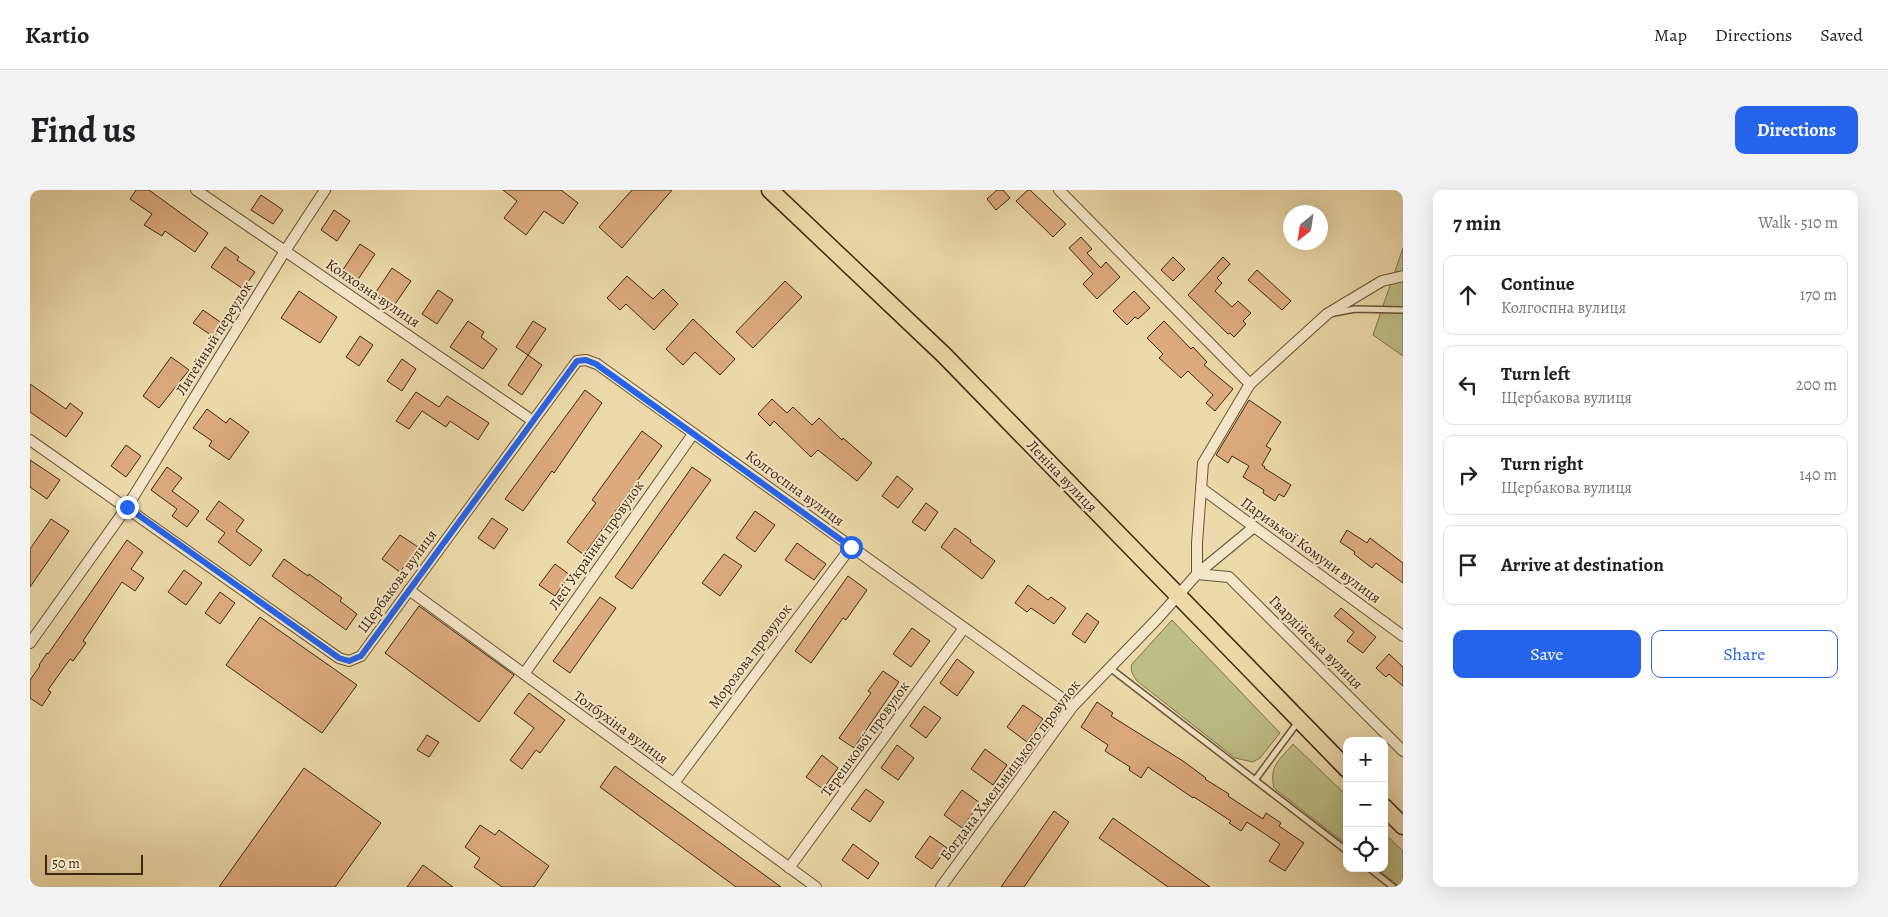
<!DOCTYPE html>
<html lang="en">
<head>
<meta charset="utf-8">
<style>
  body { margin:0; font-family:Alegreya,serif; background:#f2f2f2; color:#202124 }
  .controls { position:absolute; right:15px; bottom:15px; display:grid; overflow:hidden; border-radius:10px; box-shadow:0 5px 20px #0002 }
  .controls button { width:45px; height:45px; display:grid; place-items:center; padding:0; border:0; border-bottom:1px solid #e0e0e0; background:#fff; color:#202124; font:25px sans-serif }
  .compass { position:absolute; left:1253px; top:15px; width:45px; height:45px; border-radius:50%; background:#fff; box-shadow:0 5px 20px #0002; rotate:210deg }
  .scale { position:absolute; left:15px; bottom:12px; width:98px; box-sizing:border-box; padding-left:5px; border:2px solid #3f2811; border-top:0; font-size:14px; line-height:18px; white-space:nowrap; color:#3f2811; -webkit-text-stroke:4px #f3e6c7; paint-order:stroke }
  .stop { position:absolute; width:15px; height:15px; margin:-11px; border:4px solid #2563eb; border-radius:50%; background:#fff }
  .stop.end { background:#2563eb; border-color:#fff; box-shadow:0 1px 5px #0008 }
  .list { margin:0; padding:0; list-style:none }
  h2 { display:flex; justify-content:space-between; align-items:center; height:65px; margin:0; padding:0 20px; font-size:21px }
  h2 small { font-size:16px; font-weight:400; color:#757577 }
  .list li { display:grid; grid-template-columns:32px 1fr auto; gap:15px; align-items:center; box-sizing:border-box; height:80px; margin:0 10px 10px; padding:0 10px; border:1px solid #e0e0e0; border-radius:10px }
  .list b { display:block; font-size:19px; white-space:nowrap }
  .list p { margin:0; font-size:16px; white-space:nowrap; color:#757577 }
  .list em { font-size:16px; font-style:normal; color:#757577 }
  .actions { display:flex; gap:10px; padding:15px 20px }
  .actions a { flex:1; padding:11px 0; border:1px solid #2563eb; border-radius:10px; text-align:center; font-size:18px; color:#2563eb }
  .actions .main { background:#2563eb; color:#fff }
  .icon { flex:none; width:28px; height:28px; fill:none; stroke:currentColor; stroke-width:2; stroke-linecap:round; stroke-linejoin:round }
  .map { position:relative; flex:none; width:1373px; height:697px; overflow:hidden; border-radius:10px }
  header { display:flex; align-items:center; gap:30px; box-sizing:border-box; height:70px; padding:0 25px; background:#fff; border-bottom:1px solid #e0e0e0 }
  header strong { font-size:24px }
  nav { display:flex; gap:28px; margin-inline-start:auto; font-size:18px }
  .intro { display:flex; align-items:center; justify-content:space-between; box-sizing:border-box; height:120px; padding:0 30px }
  h1 { margin:0; font-size:35px }
  .button { padding:12px 22px; border-radius:10px; background:#2563eb; color:#fff; font-size:18px; font-weight:700 }
  main { display:flex; gap:30px; padding:0 30px }
  aside { flex:1; background:#fff; border-radius:10px; box-shadow:0 5px 20px #0002 }
  .map>svg:first-child { display:block }
</style>
</head>
<body>
<header>
<strong>Kartio</strong>
<nav><a>Map</a><a>Directions</a><a>Saved</a></nav>
</header>
<div class="intro"><h1>Find us</h1><a class="button">Directions</a></div>
<main>
<div class="map">
<svg width="1373" height="697" viewBox="0 0 1373 697">
  <rect width="100%" height="100%" fill="#ecd9a9"/>
  <filter id="stains"><feTurbulence type="fractalNoise" baseFrequency=".004" numOctaves="4"/><feColorMatrix values="0 0 0 0 .2 0 0 0 0 .09 0 0 0 0 .02 0 0 0 .5 -.17"/></filter>
  <radialGradient id="worn" r=".72"><stop offset=".6" stop-color="#630" stop-opacity="0"/><stop offset="1" stop-color="#630" stop-opacity=".3"/></radialGradient>
  <g fill="#bdbe85" stroke="#7e734b">
    <polygon points="1373,58 1373,166 1343,145"/>
    <path d="M 1142,430 L 1250,543 L 1230,568 L 1223,572 L 1205,568 L 1107,491 C 1103,485 1100,481 1102,474 Z"/>
    <path d="M 1263,554 L 1317,606 L 1317,655 L 1244,598 C 1239,575 1249,571 1263,554 Z"/>
    <polygon points="1354,643 1373,661 1373,697 1370,697 1346,678 1354,678"/>
  </g>
  <g fill="#dcaa7d" stroke="#3f2811">
    <polygon points="106,0 119,0 178,43 165,62 135,41 132,46 114,35 122,24 100,9"/>
    <polygon points="473,0 531,0 548,13 533,34 514,21 496,45 474,28 487,11"/>
    <polygon points="602,0 642,0 592,58 569,37"/>
    <polygon points="967,0 973,0 980,8 966,20 957,9"/>
    <polygon points="998,0 1000,0 1036,34 1023,47 986,11"/>
    <polygon points="231,5 253,20 243,34 221,20"/>
    <polygon points="304,20 320,31 307,51 291,40"/>
    <polygon points="1051,47 1062,59 1057,63 1071,78 1076,72 1090,87 1067,109 1053,94 1063,84 1039,58"/>
    <polygon points="330,54 345,64 327,91 312,81"/>
    <polygon points="195,57 209,67 207,70 225,82 213,99 181,77"/>
    <polygon points="1143,67 1155,79 1143,91 1131,80"/>
    <polygon points="1193,67 1200,74 1187,88 1192,93 1185,101 1202,117 1208,111 1221,123 1213,131 1216,134 1204,147 1200,143 1198,144 1158,105"/>
    <polygon points="362,78 381,91 363,117 344,105"/>
    <polygon points="1227,80 1261,111 1252,120 1218,90"/>
    <polygon points="597,86 623,109 633,99 648,114 624,140 596,114 590,120 577,108"/>
    <polygon points="755,91 772,107 723,158 706,142"/>
    <polygon points="408,100 423,110 407,134 392,124"/>
    <polygon points="269,101 307,127 290,153 251,128"/>
    <polygon points="1104,101 1120,118 1108,129 1105,127 1097,135 1083,121"/>
    <polygon points="173,120 193,134 184,147 163,133"/>
    <polygon points="663,129 705,169 690,185 665,162 653,175 636,159"/>
    <polygon points="438,131 454,142 451,147 467,159 453,179 420,157"/>
    <polygon points="503,131 516,139 498,165 486,157"/>
    <polygon points="1134,131 1161,159 1163,157 1177,172 1174,175 1203,199 1185,221 1176,213 1183,205 1158,181 1151,188 1129,168 1133,164 1117,148"/>
    <polygon points="330,146 343,155 329,176 316,167"/>
    <polygon points="498,165 512,175 492,205 478,195"/>
    <polygon points="141,167 159,180 129,218 113,206"/>
    <polygon points="372,169 386,179 372,201 357,191"/>
    <polygon points="0,194 36,219 40,213 53,223 36,247 0,222"/>
    <polygon points="555,200 572,213 524,283 522,281 493,321 475,309"/>
    <polygon points="386,202 409,217 417,206 459,233 448,250 420,231 416,237 392,221 379,239 366,231"/>
    <polygon points="742,209 757,223 763,217 782,235 789,228 812,250 813,248 842,273 827,291 788,260 781,267 744,231 740,236 728,224"/>
    <polygon points="1219,210 1251,232 1236,256 1241,259 1232,275 1235,277 1234,278 1261,295 1254,307 1249,304 1245,311 1233,303 1234,300 1213,287 1219,276 1202,266 1198,273 1186,265"/>
    <polygon points="177,219 196,233 200,228 219,242 199,270 179,256 182,251 163,238"/>
    <polygon points="612,241 632,256 554,365 537,352 566,313 562,310"/>
    <polygon points="96,255 111,266 96,287 81,276"/>
    <polygon points="0,270 30,290 17,309 0,297"/>
    <polygon points="137,277 152,288 142,301 169,321 157,337 142,326 147,319 121,300"/>
    <polygon points="662,277 681,290 602,399 585,387"/>
    <polygon points="867,286 883,299 868,318 852,306"/>
    <polygon points="189,311 214,330 206,341 232,360 220,376 188,352 195,343 176,329"/>
    <polygon points="896,313 908,322 895,341 882,332"/>
    <polygon points="725,321 745,335 725,362 706,348"/>
    <polygon points="462,328 478,339 464,359 448,348"/>
    <polygon points="21,329 39,341 0,397 0,359"/>
    <polygon points="925,338 941,350 940,352 965,371 952,389 911,357"/>
    <polygon points="1317,340 1337,353 1340,348 1373,373 1373,393 1346,373 1342,378 1324,364 1325,362 1310,352"/>
    <polygon points="370,345 388,357 370,382 352,369"/>
    <polygon points="97,350 113,362 101,379 114,388 105,401 92,392 53,451 56,453 43,471 40,469 18,500 21,502 12,516 0,508 0,490 10,476 9,475 17,463 18,464"/>
    <polygon points="767,353 796,374 784,390 755,370"/>
    <polygon points="694,364 712,376 690,406 672,393"/>
    <polygon points="254,369 278,386 279,384 312,408 310,411 327,424 316,440 242,386"/>
    <polygon points="525,374 540,385 525,406 509,395"/>
    <polygon points="154,380 172,393 156,415 138,402"/>
    <polygon points="818,386 837,400 816,430 813,428 781,473 765,461"/>
    <polygon points="998,395 1018,410 1021,407 1036,418 1024,434 1001,418 997,422 985,413"/>
    <polygon points="190,402 205,413 190,434 175,423"/>
    <polygon points="570,407 586,418 540,483 523,471"/>
    <polygon points="389,416 484,485 449,532 355,463"/>
    <polygon points="1311,418 1346,447 1333,463 1317,451 1324,442 1304,426"/>
    <polygon points="1057,423 1069,432 1055,453 1042,444"/>
    <polygon points="230,427 327,495 292,543 196,475"/>
    <polygon points="882,438 900,451 881,477 863,464"/>
    <polygon points="1359,464 1373,477 1373,496 1359,484 1356,487 1346,478"/>
    <polygon points="927,469 944,482 927,506 910,493"/>
    <polygon points="853,481 869,492 824,558 809,548 841,503 838,501"/>
    <polygon points="499,503 535,530 510,563 506,560 492,579 480,570 504,538 484,523"/>
    <polygon points="1067,512 1083,523 1081,526 1153,571 1176,588 1175,589 1199,604 1198,606 1233,629 1236,623 1251,633 1249,636 1274,653 1255,681 1239,671 1250,654 1217,632 1211,641 1199,633 1201,631 1164,607 1163,608 1118,577 1111,588 1099,580 1100,577 1075,561 1078,555 1051,537"/>
    <polygon points="993,515 1013,529 997,552 977,537"/>
    <polygon points="894,516 911,528 896,548 880,536"/>
    <polygon points="397,545 409,552 399,567 387,560"/>
    <polygon points="867,555 884,568 868,590 851,578"/>
    <polygon points="955,559 977,575 963,595 941,579"/>
    <polygon points="792,565 808,578 793,599 776,587"/>
    <polygon points="585,576 751,697 706,697 570,597"/>
    <polygon points="274,578 351,633 305,697 189,697"/>
    <polygon points="836,599 854,612 840,632 821,619"/>
    <polygon points="932,600 950,613 932,638 914,625"/>
    <polygon points="1024,621 1039,632 994,697 971,697"/>
    <polygon points="1083,628 1180,697 1138,697 1069,648"/>
    <polygon points="450,635 465,645 469,640 519,676 504,697 472,697 444,677 450,668 435,657"/>
    <polygon points="900,646 917,658 902,679 885,667"/>
    <polygon points="823,654 849,673 838,689 812,670"/>
    <polygon points="393,675 423,697 377,697"/>
  </g>
  <g fill="none" stroke-linecap="round" stroke-linejoin="round">
    <g stroke="#6a5437" stroke-width="8">
      <g id="lane">
        <polyline points="1304,123 1325,119 1373,120"/>
        <polyline points="1080,478 1317,661"/>
        <polyline points="1225,590 1268,532"/>
        <polyline points="1339,678 1363,697"/>
      </g>
    </g>
    <g stroke="#6a5437" stroke-width="12">
      <g id="street">
        <polyline points="166,0 503,231"/>
        <polyline points="1029,0 1220,194"/>
        <polyline points="1373,86 1352,91 1297,124 1220,194 1173,273 1167,353 1167,384 1199,387 1373,561"/>
        <polyline points="0,250 309,468 319,471 331,466 547,171 556,170 567,174 1043,516"/>
        <polyline points="1171,298 1373,446"/>
        <polyline points="379,400 786,697"/>
        <polyline points="0,453 97,317 255,61 295,0"/>
        <polyline points="494,484 663,244"/>
        <polyline points="644,593 821,357"/>
        <polyline points="759,678 934,438"/>
        <polyline points="911,697 1043,516 1128,428 1167,384 1224,337"/>
      </g>
    </g>
    <g stroke="#3f2811" stroke-width="19">
      <g id="primary">
        <polyline points="740,0 914,165 1317,579"/>
        <polyline points="1354,617 1373,636"/>
      </g>
    </g>
    <use href="#lane" stroke="#f3e6c7" stroke-width="5"/>
    <use href="#street" stroke="#f3e6c7" stroke-width="10"/>
    <use href="#primary" stroke="#ecd9a9" stroke-width="16"/>
  </g>
  <g fill="none" stroke-linecap="round" stroke-linejoin="round">
    <polyline stroke="#2563eb" stroke-width="6" points="97,317 309,468 319,471 331,466 547,171 556,170 566,174 821,357"/>
  </g>
  <g text-anchor="middle" stroke-width="4" stroke-linejoin="round" paint-order="stroke">
    <g font-size="15" fill="#3f2811" stroke="#f3e6c7">
      <text transform="translate(343 103) rotate(34)" y="5">Колхозна вулиця</text>
      <text transform="translate(184 148) rotate(-58)" y="5">Литейный переулок</text>
      <text transform="translate(1032 286) rotate(46)" y="5">Леніна вулиця</text>
      <text transform="translate(765 298) rotate(36)" y="5">Колгоспна вулиця</text>
      <text transform="translate(566 355) rotate(-55)" y="5">Лесі Українки провулок</text>
      <text transform="translate(1281 360) rotate(36)" y="5">Паризької Комуни вулиця</text>
      <text transform="translate(367 391) rotate(-54)" y="5">Щербакова вулиця</text>
      <text transform="translate(1286 452) rotate(45)" y="5">Гвардійська вулиця</text>
      <text transform="translate(720 466) rotate(-53)" y="5">Морозова провулок</text>
      <text transform="translate(591 537) rotate(36)" y="5">Толбухіна вулиця</text>
      <text transform="translate(835 549) rotate(-54)" y="5">Терешкової провулок</text>
      <text transform="translate(980 580) rotate(-53)" y="5">Богдана Хмельницького провулок</text>
    </g>
  </g>
  <rect width="100%" height="100%" filter="url(#stains)"/>
  <rect width="100%" height="100%" fill="url(#worn)"/>
</svg>
<div class="controls">
<button>+</button>
<button>−</button>
<button><svg class="icon" aria-label="locate" viewBox="0 0 24 24"><circle cx="12" cy="12" r="6"/><path d="M12 2v4M12 18v4M2 12h4M18 12h4"/></svg></button>
</div>
<svg class="compass" viewBox="-18 -18 36 36"><path d="M0-13l5 13h-10z" fill="#e53935"/><path d="M0 13l5-13h-10z" fill="#757577"/></svg>
<div class="scale">50 m</div>
<div class="stop" style="left:821px;top:357px"></div>
<div class="stop end" style="left:97px;top:317px"></div>
</div>
<aside>
<h2>7 min<small>Walk · 510 m</small></h2>
<ul class="list">
<li><svg class="icon" aria-label="ahead" viewBox="0 0 24 24"><path d="M12 20V5M6 11l6-6 6 6"/></svg><div><b>Continue</b><p>Колгоспна вулиця</p></div><em>170 m</em></li>
<li><svg class="icon" aria-label="left" viewBox="0 0 24 24"><path d="M17 20v-9H6M10 6l-5 5 5 5"/></svg><div><b>Turn left</b><p>Щербакова вулиця</p></div><em>200 m</em></li>
<li><svg class="icon" aria-label="right" viewBox="0 0 24 24"><path d="M7 20v-9h11M14 6l5 5-5 5"/></svg><div><b>Turn right</b><p>Щербакова вулиця</p></div><em>140 m</em></li>
<li><svg class="icon" aria-label="arrive" viewBox="0 0 24 24"><path d="M6 21V4h12l-3 4 3 4H6"/></svg><div><b>Arrive at destination</b></div></li>
</ul>
<div class="actions"><a class="main">Save</a><a>Share</a></div>
</aside>
</main>
</body>
</html>
